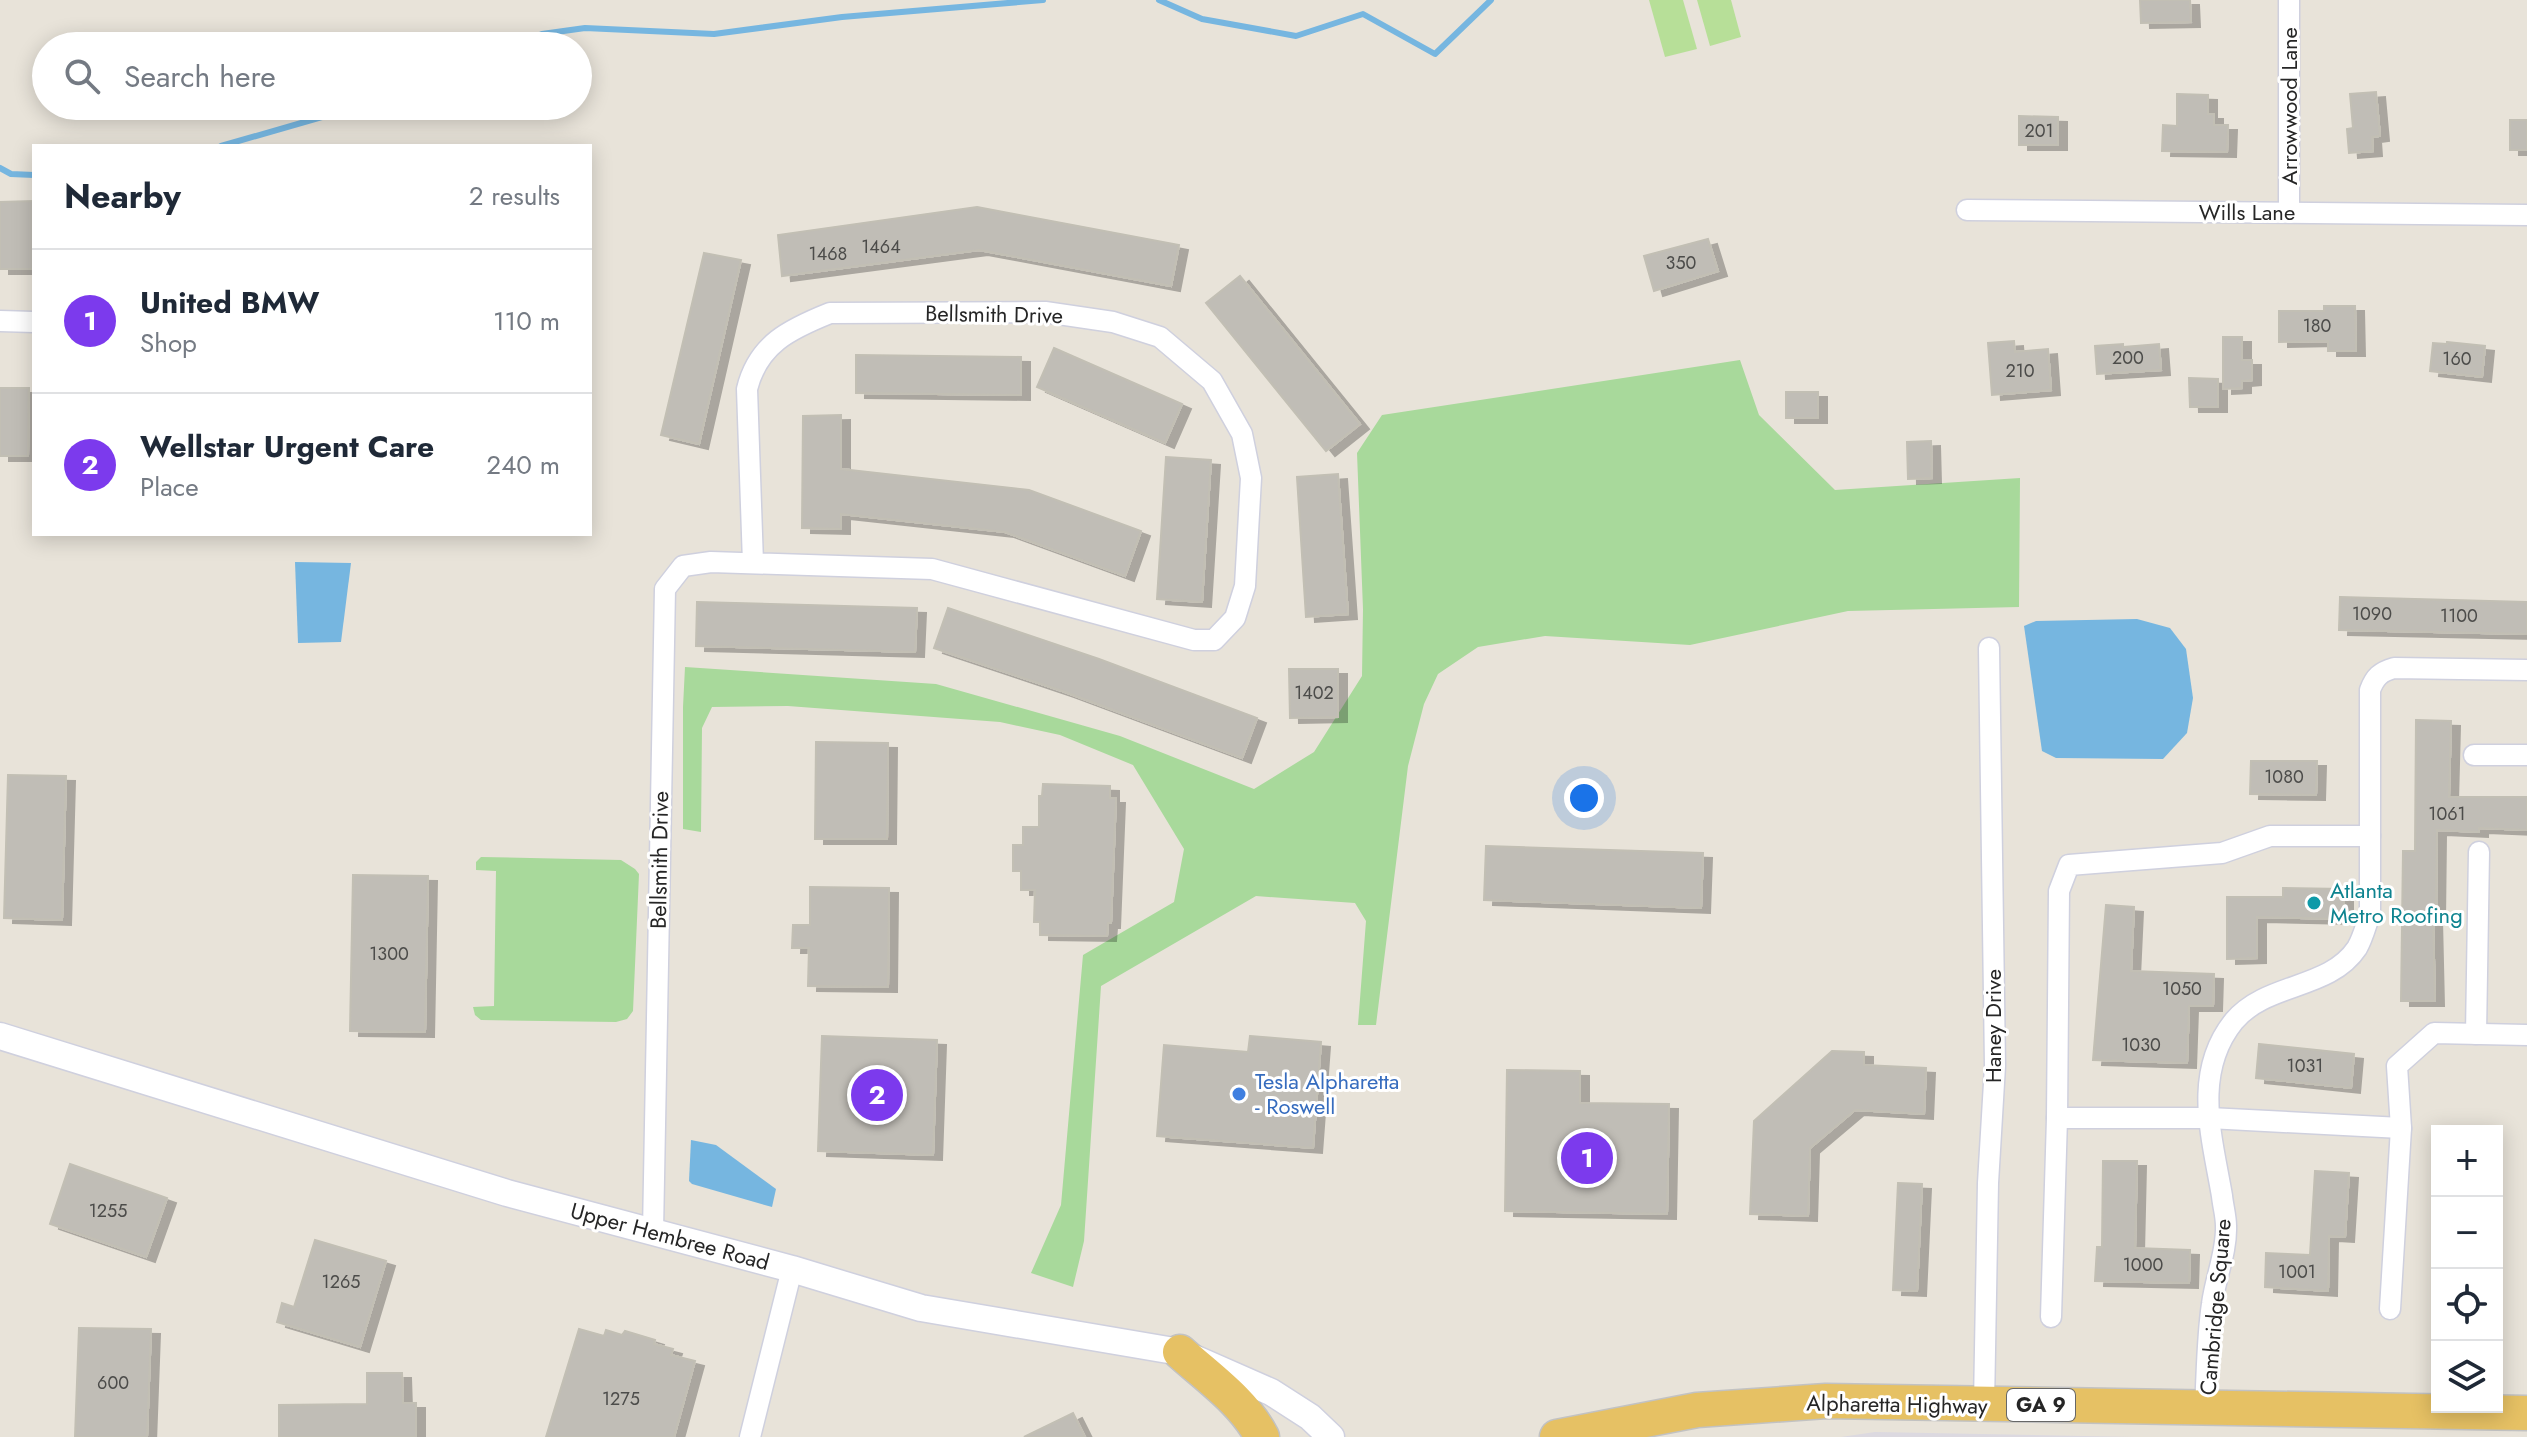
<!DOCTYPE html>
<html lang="en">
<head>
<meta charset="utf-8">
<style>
  body { margin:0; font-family:Jost,sans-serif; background:#f6f6f7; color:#1f2937 }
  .controls { position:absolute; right:24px; bottom:24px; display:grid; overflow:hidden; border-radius:0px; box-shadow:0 4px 20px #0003 }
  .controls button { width:72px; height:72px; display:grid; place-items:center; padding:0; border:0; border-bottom:2px solid #e0e1e3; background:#fff; color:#1f2937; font:40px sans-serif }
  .you { position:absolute; left:1584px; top:798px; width:28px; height:28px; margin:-20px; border:6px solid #fff; border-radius:50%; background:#1a73e8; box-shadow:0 0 0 12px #1a73e833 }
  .badge { display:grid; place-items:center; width:52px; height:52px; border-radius:50%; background:#7c3aed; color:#fff; font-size:26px; font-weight:700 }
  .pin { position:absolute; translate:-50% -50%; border:4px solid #fff; box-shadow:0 2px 8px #0006 }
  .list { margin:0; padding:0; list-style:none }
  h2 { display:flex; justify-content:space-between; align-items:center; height:104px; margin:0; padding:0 32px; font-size:34px }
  h2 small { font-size:26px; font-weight:400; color:#747a83 }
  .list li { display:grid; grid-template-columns:52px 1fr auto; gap:24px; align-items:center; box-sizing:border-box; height:144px; padding:0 32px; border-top:2px solid #e0e1e3 }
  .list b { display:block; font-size:30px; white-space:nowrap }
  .list p { margin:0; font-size:26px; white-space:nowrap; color:#747a83 }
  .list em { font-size:26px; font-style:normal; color:#747a83 }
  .icon { flex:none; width:44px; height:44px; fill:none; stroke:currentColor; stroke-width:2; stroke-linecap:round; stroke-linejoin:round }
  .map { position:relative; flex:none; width:2527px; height:1437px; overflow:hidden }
  .search { position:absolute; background:#fff; box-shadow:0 4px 20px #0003; left:32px; top:32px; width:560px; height:88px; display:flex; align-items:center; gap:20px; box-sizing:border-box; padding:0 28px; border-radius:44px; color:#747a83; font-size:30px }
  .panel { position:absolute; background:#fff; box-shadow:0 4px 20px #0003; left:32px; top:144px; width:560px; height:392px; border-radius:0px }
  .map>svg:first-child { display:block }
</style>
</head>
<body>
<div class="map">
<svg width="2527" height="1437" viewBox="0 0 2527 1437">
  <defs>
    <filter id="shadow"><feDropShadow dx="9" dy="5" stdDeviation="0" flood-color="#0004"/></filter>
  </defs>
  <rect width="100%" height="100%" fill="#e8e3d9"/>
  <polygon fill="#dcd9e0" points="1875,1432 2134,1437 1841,1437"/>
  <g fill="#a8d99b">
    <polygon points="1740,360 1759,415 1835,490 2020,478 2019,607 1848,611 1690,645 1545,636 1478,647 1438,674 1424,704 1408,766 1376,1025 1358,1025 1366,921 1355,903 1256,896 1101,986 1084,1241 1073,1287 1031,1273 1061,1205 1083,955 1174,902 1184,849 1133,765 1060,735 1000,722 788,706 712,707 702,728 701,832 683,829 683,707 685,667 936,684 1120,736 1254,789 1314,752 1362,676 1363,609 1357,453 1382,415"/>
    <polygon points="481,857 621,860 635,869 639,874 633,1011 627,1019 616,1022 481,1020 475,1015 473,1007 494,1006 496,871 476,870 476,862"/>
  </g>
  <g fill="#b7df98">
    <polygon points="1649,0 1683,0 1697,49 1665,57"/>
    <polygon points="1697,0 1731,0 1741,37 1710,46"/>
  </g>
  <g fill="#76b6e0">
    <polygon points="295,562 351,563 341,642 298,643"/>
    <polygon points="2137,619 2170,628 2186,649 2193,698 2187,733 2163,759 2056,758 2042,751 2024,626 2036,621"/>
    <polygon points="691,1140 716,1145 776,1189 772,1207 692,1184 689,1181"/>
  </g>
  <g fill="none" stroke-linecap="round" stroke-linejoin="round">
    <g stroke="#76b6e0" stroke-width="6">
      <polyline points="1159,0 1202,19 1296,36 1363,14 1435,54 1491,0"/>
      <polyline points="515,46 542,34 585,28 714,34 842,17 1043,0"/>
      <polyline points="221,146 360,106"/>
      <polyline points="0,168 11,174 34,175"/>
    </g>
  </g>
  <g fill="#c0bdb6" stroke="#c2bfb4" stroke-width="2" filter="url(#shadow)">
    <polygon points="2140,0 2190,0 2191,22 2141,23"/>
    <polygon points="2376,92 2380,136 2372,137 2373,151 2349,153 2347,129 2353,128 2350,94"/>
    <polygon points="2177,94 2208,95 2208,114 2214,114 2214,125 2228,125 2227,152 2162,151 2163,125 2177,126"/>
    <polygon points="2019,116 2058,117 2058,145 2019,145"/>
    <rect x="2510" y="120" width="17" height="30"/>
    <polygon points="34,201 34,269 0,269 0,202"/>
    <polygon points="977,207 1179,245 1171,286 979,250 782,276 778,235"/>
    <polygon points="1708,239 1718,271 1654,291 1644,256"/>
    <polygon points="704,253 741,260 699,444 661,435"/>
    <polygon points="1240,276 1360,424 1326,451 1206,303"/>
    <polygon points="2324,306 2355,306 2356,351 2328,351 2328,341 2279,342 2279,311 2324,311"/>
    <polygon points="2223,337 2242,337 2242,360 2252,360 2252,380 2242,381 2242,388 2223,389"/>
    <polygon points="2014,341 2015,352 2048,349 2051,390 1992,395 1988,343"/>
    <polygon points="2447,342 2485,346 2482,377 2430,371 2433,343 2447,344"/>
    <polygon points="2123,344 2123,347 2159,344 2161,370 2097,374 2095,346"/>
    <polygon points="1054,348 1182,404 1165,443 1037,387"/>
    <polygon points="856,355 1021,357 1021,395 856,393"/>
    <polygon points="2189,378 2218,379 2218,407 2190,407"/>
    <polygon points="0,388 29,388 28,456 0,456"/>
    <rect x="1786" y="392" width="32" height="26"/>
    <polygon points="841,415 841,469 1029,490 1141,531 1125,576 1005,532 841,514 841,529 802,528 803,416"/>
    <polygon points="1931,441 1932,478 1908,479 1907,442"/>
    <polygon points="1166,457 1211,460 1202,602 1157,599"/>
    <polygon points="1338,474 1348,614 1306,617 1297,477"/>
    <polygon points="2340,597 2527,602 2527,634 2339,630"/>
    <polygon points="697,602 917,608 915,652 696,646"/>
    <polygon points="948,608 1099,659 1257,718 1242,758 1065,692 934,648"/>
    <polygon points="1289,669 1338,669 1338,717 1290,718"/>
    <polygon points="2416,720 2451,721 2449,797 2527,797 2527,830 2479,828 2479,832 2437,830 2436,915 2433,915 2435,1001 2401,1001 2403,851 2415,851"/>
    <polygon points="816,742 888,743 887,839 815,839"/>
    <polygon points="2251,761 2317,761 2316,795 2250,794"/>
    <polygon points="8,775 66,776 62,920 4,918"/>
    <polygon points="1043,784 1110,786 1110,798 1116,798 1111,923 1108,923 1107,936 1040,935 1040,922 1034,922 1035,890 1021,890 1021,871 1013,871 1013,845 1023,845 1023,827 1039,827 1039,796 1042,796"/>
    <polygon points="1486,846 1703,853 1701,908 1484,900"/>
    <polygon points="353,875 428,876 425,1032 350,1031"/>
    <polygon points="810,887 889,888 888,987 808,986 809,948 792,948 793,925 810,925"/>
    <polygon points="2283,888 2344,889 2344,919 2257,917 2257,958 2227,959 2227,897 2283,897"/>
    <polygon points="2106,905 2134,907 2131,971 2214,974 2213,1006 2189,1006 2187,1063 2093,1060"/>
    <polygon points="822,1036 937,1040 933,1155 818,1151"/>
    <polygon points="1250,1036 1321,1042 1313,1148 1157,1136 1164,1045 1248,1052"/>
    <polygon points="2259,1044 2354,1054 2351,1088 2256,1078"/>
    <polygon points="1832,1051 1864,1052 1864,1065 1926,1068 1924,1114 1855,1110 1810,1148 1808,1216 1750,1214 1754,1121"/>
    <polygon points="1507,1070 1580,1071 1580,1103 1669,1104 1667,1214 1505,1211"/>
    <polygon points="2103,1161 2137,1161 2135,1248 2190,1250 2189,1283 2095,1281 2097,1247 2102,1247"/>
    <polygon points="70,1164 167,1198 146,1257 50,1224"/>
    <polygon points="2315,1171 2349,1173 2345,1237 2329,1236 2328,1291 2265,1287 2266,1253 2310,1255"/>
    <polygon points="1898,1183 1922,1184 1917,1291 1893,1290"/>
    <polygon points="315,1240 386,1261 360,1347 277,1322 282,1303 294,1307"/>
    <polygon points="79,1328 151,1329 147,1437 75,1437"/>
    <polygon points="579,1329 604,1336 606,1330 622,1335 625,1331 655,1340 654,1344 673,1349 671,1355 695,1361 674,1437 546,1437"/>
    <polygon points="367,1373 402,1373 403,1403 416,1403 416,1437 279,1437 279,1405 367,1404"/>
    <polygon points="1073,1413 1085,1437 1024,1437"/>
  </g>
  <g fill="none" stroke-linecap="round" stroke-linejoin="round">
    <g stroke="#cfd0de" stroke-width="23">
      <g id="minor">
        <polyline points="2289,0 2289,212"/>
        <polyline points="1967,210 2527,215"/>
        <polyline points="0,321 34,322"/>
        <polyline points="2474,755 2527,755"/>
        <polyline points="2476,1034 2479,852"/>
        <polyline points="2057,1118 2209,1118 2401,1128"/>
        <path d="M 653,1232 L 665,589 L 683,566 L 711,562 L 932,569 L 1194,640 L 1214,640 L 1235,618 L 1245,586 L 1251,478 L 1242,434 L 1212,381 L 1160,337 L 1113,322 L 1045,312 L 830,313 C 790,329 758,344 747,389 L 753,563"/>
        <polyline points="2390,1309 2401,1128 2397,1066 2434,1033 2527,1035"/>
        <polyline points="2051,1317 2057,1118 2059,891 2069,865 2222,853 2270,836 2370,836"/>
        <polyline points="1984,1405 1988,1183 1995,1066 1989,648"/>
        <path d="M 2205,1407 C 2207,1373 2207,1338 2212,1304 C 2215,1279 2227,1252 2226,1226 C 2226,1216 2223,1206 2222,1196 C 2212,1137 2192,1073 2234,1021 C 2267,982 2329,990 2357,948 C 2363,938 2366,925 2370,914 L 2370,690 C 2375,677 2380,672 2394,668 L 2527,670"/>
        <polyline points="750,1437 792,1269"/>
      </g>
    </g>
    <g stroke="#cfd0de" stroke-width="29">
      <polyline id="tertiary" points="0,1036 507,1193 792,1269 921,1308 1180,1352 1271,1392 1310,1417 1331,1437"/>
    </g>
    <g stroke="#c2c2c2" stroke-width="37">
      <g id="trunk">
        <path d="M 1180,1352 C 1209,1378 1244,1402 1262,1437"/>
        <polyline points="1557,1437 1697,1410 1826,1401 2527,1413"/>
      </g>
    </g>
    <use href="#minor" stroke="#fff" stroke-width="20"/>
    <use href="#tertiary" stroke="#fff" stroke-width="26"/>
    <use href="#trunk" stroke="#e6c164" stroke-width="34"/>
  </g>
  <circle fill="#0f9aa8" stroke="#fff" stroke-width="3" cx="2314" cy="903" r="8"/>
  <circle fill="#3f7fe0" stroke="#fff" stroke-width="3" cx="1239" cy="1094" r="8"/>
  <g text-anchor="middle" stroke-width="6" stroke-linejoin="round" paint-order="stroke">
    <g font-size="18" fill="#4c4c4a">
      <text x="2039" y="137">201</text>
      <text x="881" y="253">1464</text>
      <text x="828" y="260">1468</text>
      <text x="1681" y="269">350</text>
      <text x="2317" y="332">180</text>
      <text x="2128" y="364">200</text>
      <text x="2457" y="365">160</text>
      <text x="2020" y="377">210</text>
      <text x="2372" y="620">1090</text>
      <text x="2459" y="622">1100</text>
      <text x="1314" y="699">1402</text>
      <text x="2284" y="783">1080</text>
      <text x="2447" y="820">1061</text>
      <text x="389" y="960">1300</text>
      <text x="2182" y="995">1050</text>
      <text x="2141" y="1051">1030</text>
      <text x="2305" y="1072">1031</text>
      <text x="108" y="1217">1255</text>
      <text x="2143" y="1271">1000</text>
      <text x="2297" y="1278">1001</text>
      <text x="341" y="1288">1265</text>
      <text x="113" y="1389">600</text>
      <text x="621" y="1405">1275</text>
    </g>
    <rect fill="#fff" stroke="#676767" stroke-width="2" x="2007" y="1389" width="68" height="32" rx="6"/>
    <g font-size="20" font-weight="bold" fill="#262626">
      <text x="2041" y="1412">GA 9</text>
    </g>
    <g font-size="22" fill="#262626" stroke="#fff">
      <text transform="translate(2289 106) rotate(-90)" y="8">Arrowwood Lane</text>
      <text x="2247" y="220">Wills Lane</text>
      <text transform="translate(994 314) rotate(1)" y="8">Bellsmith Drive</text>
      <text transform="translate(659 860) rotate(-89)" y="8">Bellsmith Drive</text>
      <text transform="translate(1993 1026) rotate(-90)" y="8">Haney Drive</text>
      <text transform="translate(670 1236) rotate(15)" y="8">Upper Hembree Road</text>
      <text transform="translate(2215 1307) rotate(-85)" y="8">Cambridge Square</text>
      <text transform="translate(1897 1404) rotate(1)" y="8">Alpharetta Highway</text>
    </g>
    <g font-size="22" fill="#0d838f" stroke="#fff" text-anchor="start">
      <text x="2330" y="898">Atlanta<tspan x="2330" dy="25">Metro Roofing</tspan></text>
    </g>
    <g font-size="22" fill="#366cbe" stroke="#fff" text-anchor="start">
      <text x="1255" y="1089">Tesla Alpharetta<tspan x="1255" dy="25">- Roswell</tspan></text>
    </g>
  </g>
</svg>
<div class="controls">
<button>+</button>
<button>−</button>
<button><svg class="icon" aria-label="locate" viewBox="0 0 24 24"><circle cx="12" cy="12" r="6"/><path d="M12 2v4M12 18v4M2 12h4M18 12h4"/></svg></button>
<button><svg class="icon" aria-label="layers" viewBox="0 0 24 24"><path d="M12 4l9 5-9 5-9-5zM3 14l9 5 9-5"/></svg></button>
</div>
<div class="you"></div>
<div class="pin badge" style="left:1587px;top:1158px">1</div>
<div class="pin badge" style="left:877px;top:1095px">2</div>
<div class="search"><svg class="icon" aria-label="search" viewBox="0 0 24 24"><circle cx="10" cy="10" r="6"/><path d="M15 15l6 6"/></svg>Search here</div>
<section class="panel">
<h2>Nearby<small>2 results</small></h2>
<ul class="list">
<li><span class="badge">1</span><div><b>United BMW</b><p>Shop</p></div><em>110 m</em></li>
<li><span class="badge">2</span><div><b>Wellstar Urgent Care</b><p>Place</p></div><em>240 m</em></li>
</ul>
</section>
</div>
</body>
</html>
